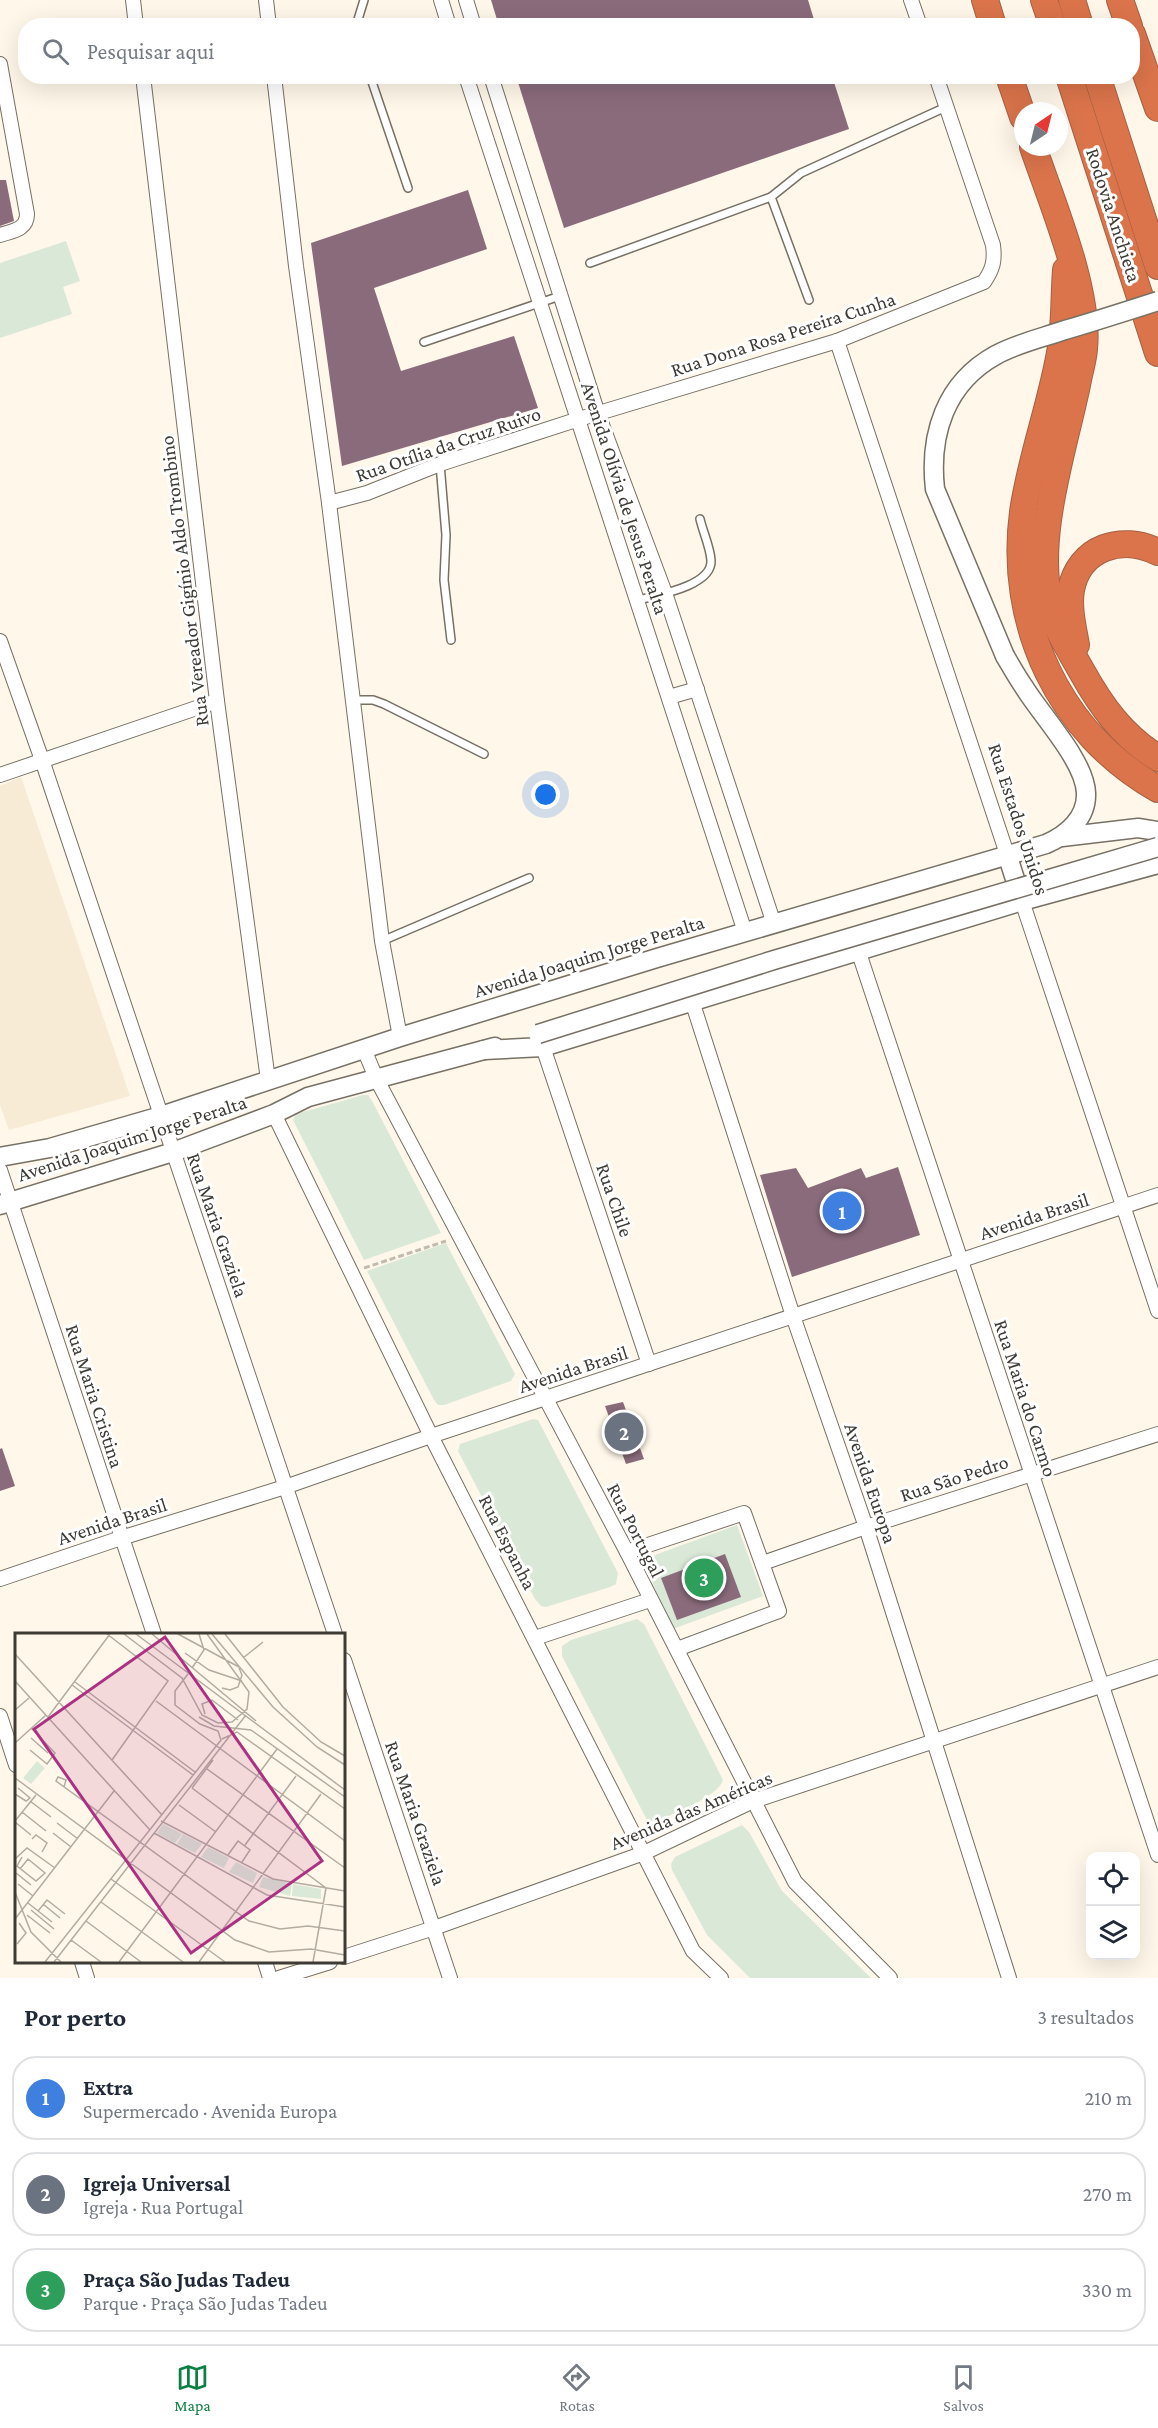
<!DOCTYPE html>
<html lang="pt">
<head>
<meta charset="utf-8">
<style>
  body { margin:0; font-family:"Crimson Pro",serif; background:#f6f6f7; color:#1f2937 }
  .controls { position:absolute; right:18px; bottom:18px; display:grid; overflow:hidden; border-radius:12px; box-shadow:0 6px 24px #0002 }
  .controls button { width:54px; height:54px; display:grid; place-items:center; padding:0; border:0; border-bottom:2px solid #e0e1e3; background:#fff; color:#1f2937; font:30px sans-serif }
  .compass { position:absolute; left:1014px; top:102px; width:54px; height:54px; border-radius:50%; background:#fff; box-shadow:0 6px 24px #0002; rotate:35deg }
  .you { position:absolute; left:546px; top:795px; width:21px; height:21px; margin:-15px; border:4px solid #fff; border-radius:50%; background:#1a73e8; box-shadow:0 0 0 9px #1a73e833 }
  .badge { display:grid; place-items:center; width:39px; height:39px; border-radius:50%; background:#0b8043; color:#fff; font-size:20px; font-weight:700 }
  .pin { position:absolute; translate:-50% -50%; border:3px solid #fff; box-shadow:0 2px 6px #0006 }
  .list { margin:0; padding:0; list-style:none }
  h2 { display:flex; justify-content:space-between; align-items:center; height:78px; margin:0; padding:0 24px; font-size:26px }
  h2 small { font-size:20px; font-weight:400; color:#747a83 }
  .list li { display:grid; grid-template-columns:39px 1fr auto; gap:18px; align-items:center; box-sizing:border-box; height:84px; margin:0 12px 12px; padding:0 12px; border:2px solid #e0e1e3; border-radius:24px }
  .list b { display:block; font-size:22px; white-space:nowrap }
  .list p { margin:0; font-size:20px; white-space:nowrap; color:#747a83 }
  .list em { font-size:20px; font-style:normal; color:#747a83 }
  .icon { flex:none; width:33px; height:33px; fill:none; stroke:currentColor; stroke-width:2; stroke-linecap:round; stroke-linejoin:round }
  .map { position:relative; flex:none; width:1158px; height:1978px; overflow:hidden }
  .search { position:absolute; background:#fff; box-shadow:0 6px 24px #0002; left:18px; right:18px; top:18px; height:66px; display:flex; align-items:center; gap:15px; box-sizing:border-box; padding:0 21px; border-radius:24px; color:#747a83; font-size:22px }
  .sheet { height:366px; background:#fff }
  nav { display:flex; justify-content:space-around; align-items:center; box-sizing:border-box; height:84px; border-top:2px solid #e0e1e3; background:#fff; font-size:16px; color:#747a83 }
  nav a { display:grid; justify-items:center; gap:3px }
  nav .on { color:#0b8043 }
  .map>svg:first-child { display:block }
</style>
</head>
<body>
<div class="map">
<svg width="1158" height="1978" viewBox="0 0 1158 1978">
  <rect width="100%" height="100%" fill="#fff7e9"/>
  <polygon fill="#f7ebd6" points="21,777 130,1096 9,1130 0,1105 0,786"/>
  <g fill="#dae8d7">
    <polygon points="66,241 80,281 63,287 72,314 0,338 0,263"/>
    <polygon points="363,1095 368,1095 372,1101 441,1233 364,1260 293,1120 296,1114"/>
    <polygon points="446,1243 515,1374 511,1381 444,1405 438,1405 434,1400 367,1271"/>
    <polygon points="533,1419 538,1420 618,1573 616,1584 610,1587 546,1607 541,1606 535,1599 458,1451 460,1444"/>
    <polygon points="737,1525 763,1596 670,1630 644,1559"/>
    <path d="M 637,1619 L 644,1624 L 723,1780 C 718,1797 673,1813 656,1822 L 647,1820 L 562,1656 L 562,1646 L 571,1640 Z"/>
    <polygon points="742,1825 749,1832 782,1891 871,1978 750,1978 707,1935 672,1870 671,1864 675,1857"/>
  </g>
  <g fill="#8a6b7b">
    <polygon points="491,0 808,0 816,26 499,26"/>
    <polygon points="516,76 832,76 849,129 564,228"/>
    <polygon points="0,180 6,180 14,221 0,226"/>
    <polygon points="468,190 487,249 374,288 401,371 514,336 538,408 342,466 311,243"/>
    <polygon points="898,1167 920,1235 792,1277 760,1175 796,1168 808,1188 861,1168 866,1178"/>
    <polygon points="623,1402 644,1459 626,1464 605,1406"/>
    <polygon points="2,1448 15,1486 0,1491 0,1449"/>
    <polygon points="725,1554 741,1597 677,1620 661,1578"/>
  </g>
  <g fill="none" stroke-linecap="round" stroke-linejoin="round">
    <g stroke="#777064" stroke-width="10">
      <g id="service">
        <polyline points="356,26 364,0"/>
        <polyline points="370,76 408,188"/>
        <polyline points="771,197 809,300"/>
        <polyline points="590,263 771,197 801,173 946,107"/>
        <polyline points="424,342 560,296"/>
        <polyline points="440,464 446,535 444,580 451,640"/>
        <path d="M 638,600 C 657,595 713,586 711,560 C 710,547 703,532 700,519"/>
        <polyline points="354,700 373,700 384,704 484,754"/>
        <polyline points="382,941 529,878"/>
      </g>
    </g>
    <g stroke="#777064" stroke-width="16">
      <g id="minor">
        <polyline points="133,0 136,26"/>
        <polyline points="266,0 269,26"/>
        <polyline points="441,0 449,26"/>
        <polyline points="466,0 474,26"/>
        <polyline points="911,0 920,26"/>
        <path d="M 0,64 L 27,214 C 27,230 12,231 0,235"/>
        <polyline points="143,76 217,701 268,1080"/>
        <polyline points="274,76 296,266 329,503 382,941 400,1037"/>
        <polyline points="466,76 745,932"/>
        <polyline points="491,76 598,414 665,593 774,924"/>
        <polyline points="837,341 1007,854"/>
        <path d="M 329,503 L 367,493 L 440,464 L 579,419 L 837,341 L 984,282 C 993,269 995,261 993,245 L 936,76"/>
        <polyline points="0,641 42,760 335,1634"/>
        <polyline points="669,697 697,689"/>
        <polyline points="0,775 217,701"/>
        <polyline points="1022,901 1158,1311"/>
        <polyline points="859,953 1158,1855"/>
        <polyline points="692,1001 793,1316 866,1527 1009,1978"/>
        <polyline points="543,1047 649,1364"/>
        <polyline points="364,1049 376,1078 627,1552 795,1882 890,1978"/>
        <polyline points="274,1114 431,1436 693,1951 721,1978"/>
        <polyline points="0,1170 154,1634"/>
        <polyline points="627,1552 744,1513 779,1611 677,1649"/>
        <polyline points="763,1563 866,1527 1158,1434"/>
        <polyline points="0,1579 121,1538 285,1487 431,1436 1158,1195"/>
        <polyline points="535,1638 650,1600"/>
        <polyline points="344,1660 450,1978"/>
        <polyline points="0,1716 16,1765"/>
        <polyline points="344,1957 434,1928 644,1853 753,1801 1158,1667"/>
        <polyline points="82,1962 87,1978"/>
        <polyline points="265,1962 270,1978"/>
        <polyline points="279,1978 330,1962"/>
      </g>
    </g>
    <g stroke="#777064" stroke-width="21">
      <g id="tertiary">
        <polyline points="1062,837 1138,828 1158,831"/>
        <polyline points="1007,854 1022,901"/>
        <polyline points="484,1050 543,1047 1022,901 1158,864"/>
        <path d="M 0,1157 L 50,1148 L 161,1116 L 400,1037 L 657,958 L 1046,844 C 1067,835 1087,818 1086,793 C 1085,761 1041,715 1024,687 C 1017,677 1011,666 1005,656"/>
        <polyline points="0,1205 173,1152 274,1114 308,1097 495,1047"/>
      </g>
    </g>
    <g stroke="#a46043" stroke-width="28">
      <g id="motorway">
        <polyline points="985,0 993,26"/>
        <polyline points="1044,0 1053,26"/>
        <polyline points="1072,0 1080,26"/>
        <polyline points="1120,0 1129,26"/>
        <polyline points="1132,34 1158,108"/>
        <polyline points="1009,76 1023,117"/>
        <polyline points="1069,76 1158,353"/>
        <polyline points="1097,76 1158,266"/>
        <path d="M 1033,147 C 1052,203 1090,291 1084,349 C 1083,361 1079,373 1077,385 C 1063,452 1032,542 1051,609 C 1057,631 1070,650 1081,670 C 1101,706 1122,736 1158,758"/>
        <path d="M 1066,270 C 1064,295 1065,322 1061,347 C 1052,403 1031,456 1023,512 C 1008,624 1059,733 1158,789"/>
        <path d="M 1076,645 C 1073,628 1068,608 1071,590 C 1079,547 1122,534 1158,552"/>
      </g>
    </g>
    <g stroke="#c1bbaf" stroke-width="3" stroke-dasharray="6 3" stroke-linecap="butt">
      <polyline points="31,1175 49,1171"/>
      <polyline points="364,1268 446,1241"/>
    </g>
    <use href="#service" stroke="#fff" stroke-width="7"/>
    <use href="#minor" stroke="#fff" stroke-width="14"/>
    <use href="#tertiary" stroke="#fff" stroke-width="18"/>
    <use href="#motorway" stroke="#db744b" stroke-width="26"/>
    <g stroke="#777064" stroke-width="21" stroke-linecap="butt">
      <g id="tertiary-bridge">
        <path d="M 1005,656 L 935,489 C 929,435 945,383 996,355 C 1018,343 1042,338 1065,330 C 1096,321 1127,311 1158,301"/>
        <polyline points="538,1034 774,960 1158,847"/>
      </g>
    </g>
    <use href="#tertiary-bridge" stroke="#fff" stroke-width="18"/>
  </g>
  <g text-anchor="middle" stroke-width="6" stroke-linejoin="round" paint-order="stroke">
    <g font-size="20" fill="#3e3b35" stroke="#fff">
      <text transform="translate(1114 215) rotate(72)" y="7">Rodovia Anchieta</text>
      <text transform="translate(783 334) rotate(-18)" y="7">Rua Dona Rosa Pereira Cunha</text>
      <text transform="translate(448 444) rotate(-19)" y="7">Rua Otília da Cruz Ruivo</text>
      <text transform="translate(625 498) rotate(72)" y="7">Avenida Olívia de Jesus Peralta</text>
      <text transform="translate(184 581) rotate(-97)" y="7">Rua Vereador Gigínio Aldo Trombino</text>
      <text transform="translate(1019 819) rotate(72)" y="7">Rua Estados Unidos</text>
      <text transform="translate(589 956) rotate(-17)" y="7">Avenida Joaquim Jorge Peralta</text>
      <text transform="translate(132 1138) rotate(-18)" y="7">Avenida Joaquim Jorge Peralta</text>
      <text transform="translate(615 1200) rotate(71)" y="7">Rua Chile</text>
      <text transform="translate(1034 1216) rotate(-18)" y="7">Avenida Brasil</text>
      <text transform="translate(218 1225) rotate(71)" y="7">Rua Maria Graziela</text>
      <text transform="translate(573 1369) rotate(-18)" y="7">Avenida Brasil</text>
      <text transform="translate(95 1396) rotate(72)" y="7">Rua Maria Cristina</text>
      <text transform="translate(1026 1398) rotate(72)" y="7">Rua Maria do Carmo</text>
      <text transform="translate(954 1478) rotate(-18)" y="7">Rua São Pedro</text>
      <text transform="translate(871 1483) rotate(71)" y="7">Avenida Europa</text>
      <text transform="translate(112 1521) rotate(-18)" y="7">Avenida Brasil</text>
      <text transform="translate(636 1530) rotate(63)" y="7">Rua Portugal</text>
      <text transform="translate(508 1542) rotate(63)" y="7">Rua Espanha</text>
      <text transform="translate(691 1810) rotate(-23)" y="7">Avenida das Américas</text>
      <text transform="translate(416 1813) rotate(71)" y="7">Rua Maria Graziela</text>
    </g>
  </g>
  <g transform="translate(15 1633)">
    <rect width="330" height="330" fill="#fff7e9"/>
    <path d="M 22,128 L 30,135 L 16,151 L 8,145 ZM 148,191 L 167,201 L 160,210 L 142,200 ZM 168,201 L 187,211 L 180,220 L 162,211 ZM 193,214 L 214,225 L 209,235 L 186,224 ZM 221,229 L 242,240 L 238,250 L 214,239 ZM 248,244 L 277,251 L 275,263 L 244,254 ZM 278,251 L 306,256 L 306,266 L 277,263 Z" fill="#dae8d7"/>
    <path fill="none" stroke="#b2aca1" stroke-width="1.5" d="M 92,1 L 153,48 L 97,127M 109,1 L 167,45 L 187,82 L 203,90 L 217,89 L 232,76 L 234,59 L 192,1M 121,1 L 330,157M 137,1 L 241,88M 163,1 L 224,34M 197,1 L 258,74 L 302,114 L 330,132M 210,1 L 268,74 L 306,109 L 330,123M 170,20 L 194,37 L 227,48M 0,21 L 147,182M 228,25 L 248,9M 177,35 L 189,17 L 184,1M 0,48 L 135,197M 60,49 L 180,139M 57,52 L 178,142M 207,55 L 215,57 L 223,54 L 227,42 L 224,35M 141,68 L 330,208M 0,77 L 14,65M 190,81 L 187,71 L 197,67 L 223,87M 33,84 L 95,1M 184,84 L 199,93 L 236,97M 236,97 L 330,164M 16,105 L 33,120M 207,106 L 222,99 L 330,176M 0,110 L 31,82M 15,117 L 32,131 L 40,120 L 16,95M 192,136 L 330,235M 0,145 L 220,307 L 254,319 L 296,316 L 330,322M 49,154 L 51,147 L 43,144 L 41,148 L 234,288 L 265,296 L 293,293 L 330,298M 177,155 L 311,255 L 298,329M 177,155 L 198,127M 0,161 L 11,168 L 15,165 L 3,155M 15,168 L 36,184M 164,172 L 201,199M 7,179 L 31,198M 0,188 L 21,162M 146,188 L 258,246 L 330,258M 0,189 L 16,202M 42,190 L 63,206M 38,200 L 56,214M 139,200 L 252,262 L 330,274M 17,206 L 21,202 L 32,210 L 27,219M 230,212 L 281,143M 213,222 L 223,208 L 235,217 L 227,229M 0,226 L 12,215 L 40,235M 5,236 L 13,226 L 30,240 L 21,248 L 2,233 L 7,224M 1,240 L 16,252M 96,246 L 210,329M 3,251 L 18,263M 0,259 L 16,299 L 46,329M 86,269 L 168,329M 13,270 L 37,289M 28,271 L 45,285M 16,277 L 39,296M 23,278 L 32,267 L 50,281M 12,282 L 35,300M 0,286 L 99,158M 71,288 L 126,329M 56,307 L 86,329M 2,311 L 11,300 L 4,290M 30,329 L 206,107 L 203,98 L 185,91 L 160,72 L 160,58 L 173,41M 39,329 L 231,82M 104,329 L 262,116M 184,329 L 306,161"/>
    <path fill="#ad3183" fill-opacity="0.15" stroke="#ad3183" stroke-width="3" d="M 150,4 L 307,228 L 176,320 L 19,96 Z"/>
    <rect width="330" height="330" fill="none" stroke="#3e3b35" stroke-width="3"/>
  </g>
</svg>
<div class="controls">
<button><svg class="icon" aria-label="locate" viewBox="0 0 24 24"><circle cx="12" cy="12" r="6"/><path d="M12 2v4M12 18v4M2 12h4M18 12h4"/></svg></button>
<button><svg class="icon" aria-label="layers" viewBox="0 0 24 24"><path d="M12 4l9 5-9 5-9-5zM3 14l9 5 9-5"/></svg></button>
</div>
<svg class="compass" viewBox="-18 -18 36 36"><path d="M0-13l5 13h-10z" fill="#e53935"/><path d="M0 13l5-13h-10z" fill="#747a83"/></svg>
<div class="you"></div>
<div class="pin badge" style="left:842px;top:1211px;background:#3f7fe0">1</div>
<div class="pin badge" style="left:624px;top:1432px;background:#6b7280">2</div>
<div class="pin badge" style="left:704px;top:1578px;background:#2e9e5b">3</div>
<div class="search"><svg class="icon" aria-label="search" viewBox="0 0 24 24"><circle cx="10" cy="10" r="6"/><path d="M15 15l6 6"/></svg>Pesquisar aqui</div>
</div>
<section class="sheet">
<h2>Por perto<small>3 resultados</small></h2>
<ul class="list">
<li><span class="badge" style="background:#3f7fe0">1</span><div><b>Extra</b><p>Supermercado · Avenida Europa</p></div><em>210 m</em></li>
<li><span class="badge" style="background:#6b7280">2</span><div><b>Igreja Universal</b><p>Igreja · Rua Portugal</p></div><em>270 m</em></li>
<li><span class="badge" style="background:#2e9e5b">3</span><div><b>Praça São Judas Tadeu</b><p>Parque · Praça São Judas Tadeu</p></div><em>330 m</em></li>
</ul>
</section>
<nav>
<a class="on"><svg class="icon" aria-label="map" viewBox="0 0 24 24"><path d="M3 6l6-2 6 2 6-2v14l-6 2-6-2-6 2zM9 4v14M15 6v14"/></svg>Mapa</a>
<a><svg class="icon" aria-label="directions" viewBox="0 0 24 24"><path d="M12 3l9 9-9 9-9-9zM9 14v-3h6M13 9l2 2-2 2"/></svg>Rotas</a>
<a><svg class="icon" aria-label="saved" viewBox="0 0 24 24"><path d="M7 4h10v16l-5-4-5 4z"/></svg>Salvos</a>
</nav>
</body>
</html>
